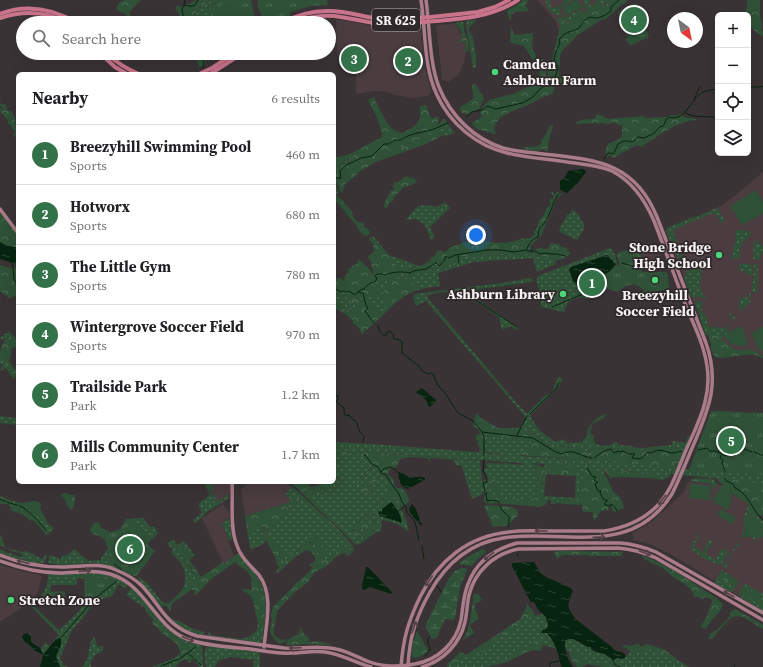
<!DOCTYPE html>
<html lang="en">
<head>
<meta charset="utf-8">
<style>
  body { margin:0; font-family:"Source Serif 4",serif; background:#f2f2f2; color:#202124 }
  .controls { position:absolute; right:12px; top:12px; display:grid; overflow:hidden; border-radius:6px; box-shadow:0 4px 16px #0002 }
  .controls button { width:36px; height:36px; display:grid; place-items:center; padding:0; border:0; border-bottom:1px solid #e0e0e0; background:#fff; color:#202124; font:20px sans-serif }
  .compass { position:absolute; left:667px; top:12px; width:36px; height:36px; border-radius:50%; background:#fff; box-shadow:0 4px 16px #0002; rotate:147deg }
  .you { position:absolute; left:476px; top:235px; width:14px; height:14px; margin:-10px; border:3px solid #fff; border-radius:50%; background:#1a73e8; box-shadow:0 0 0 6px #1a73e833 }
  .badge { display:grid; place-items:center; width:26px; height:26px; border-radius:50%; background:#337249; color:#fff; font-size:13px; font-weight:700 }
  .pin { position:absolute; translate:-50% -50%; border:2px solid #fff; box-shadow:0 1px 4px #0006 }
  .list { margin:0; padding:0; list-style:none }
  h2 { display:flex; justify-content:space-between; align-items:center; height:52px; margin:0; padding:0 16px; font-size:17px }
  h2 small { font-size:13px; font-weight:400; color:#757577 }
  .list li { display:grid; grid-template-columns:26px 1fr auto; gap:12px; align-items:center; box-sizing:border-box; height:60px; padding:0 16px; border-top:1px solid #e0e0e0 }
  .list b { display:block; font-size:15px; white-space:nowrap }
  .list p { margin:0; font-size:13px; white-space:nowrap; color:#757577 }
  .list em { font-size:13px; font-style:normal; color:#757577 }
  .icon { flex:none; width:22px; height:22px; fill:none; stroke:currentColor; stroke-width:2; stroke-linecap:round; stroke-linejoin:round }
  .map { position:relative; flex:none; width:763px; height:667px; overflow:hidden }
  .search { position:absolute; background:#fff; box-shadow:0 4px 16px #0002; left:16px; top:16px; width:320px; height:44px; display:flex; align-items:center; gap:10px; box-sizing:border-box; padding:0 14px; border-radius:22px; color:#757577; font-size:15px }
  .panel { position:absolute; background:#fff; box-shadow:0 4px 16px #0002; left:16px; top:72px; width:320px; height:412px; border-radius:6px }
  .map>svg:first-child { display:block }
</style>
</head>
<body>
<div class="map">
<svg width="763" height="667" viewBox="0 0 763 667">
  <defs>
    <pattern id="grass-dots" width="8" height="8" patternUnits="userSpaceOnUse"><rect width="8" height="8" fill="#2f5137"/><path d="M2 2h.1M6 6h.1" fill="none" stroke="#4e6b55" stroke-width="1.8" stroke-linecap="round"/></pattern>
    <pattern id="forest-crowns" width="20" height="18" patternUnits="userSpaceOnUse"><rect width="20" height="18" fill="#2f5137"/><path d="M2 6a3 3 0 1 1 6 0M12 15a3 3 0 1 1 6 0" fill="none" stroke="#4e6b55"/></pattern>
    <pattern id="wetland-marsh" width="20" height="14" patternUnits="userSpaceOnUse"><rect width="20" height="14" fill="#2f5137"/><path d="M1 5h8M5 5V1M11 12h8M15 12V8" fill="none" stroke="#4e6b55"/></pattern>
    <pattern id="park-tufts" width="24" height="20" patternUnits="userSpaceOnUse"><rect width="24" height="20" fill="#2f5137"/><path d="M3 7l-1-3M5 7V3M7 7l1-3M15 17l-1-3M17 17v-4M19 17l1-3" fill="none" stroke="#4e6b55"/></pattern>
    <pattern id="water-ripples" width="26" height="14" patternUnits="userSpaceOnUse"><rect width="26" height="14" fill="#06240f"/><path d="M2 4q2-2 4 0t4 0M15 11q2-2 4 0t4 0" fill="none" stroke="#2b4433"/></pattern>
  </defs>
  <rect width="100%" height="100%" fill="#3a3335"/>
  <g fill="#4a3c3f">
    <polygon points="537,0 614,0 561,34 555,20"/>
    <polygon points="336,20 348,21 393,30 420,26 425,68 431,91 430,94 427,96 414,98 395,95 387,92 375,91 356,94 356,75 337,54"/>
    <polygon points="455,24 464,39 466,54 462,68 458,75 449,82 442,80 436,25"/>
    <polygon points="763,172 763,356 755,351 737,350 728,347 701,321 666,231 715,209 725,203 737,194"/>
    <polygon points="654,246 659,248 662,262 643,262 642,253 643,247 651,248"/>
    <polygon points="208,482 230,482 231,493 217,503"/>
    <polygon points="244,482 283,482 286,483 292,487 285,494 293,502 245,516 241,488 245,488"/>
    <polygon points="688,482 723,485 726,486 731,493 747,503 748,504 746,512 748,514 757,516 763,521 763,611 674,556 652,545 634,540 632,534 654,520 683,493"/>
    <polygon points="223,504 230,514 230,517 221,524 229,539 228,540 234,556 232,559 223,563 202,518"/>
    <polygon points="0,565 25,572 40,575 42,577 38,592 33,599 28,603 0,622"/>
  </g>
  <g fill="url(#grass-dots)" fill-rule="evenodd">
    <path d="M 212,0 L 214,0 C 206,10 210,12 210,23 L 195,23 C 192,11 202,5 212,0 Z"/>
    <path d="M 545,0 L 550,0 L 551,8 L 559,7 L 565,0 L 573,0 L 560,8 C 559,13 562,16 567,17 L 583,8 L 585,5 L 583,0 L 591,0 L 589,3 L 590,5 L 589,7 L 591,5 L 594,5 L 596,0 L 609,0 L 608,2 L 605,3 L 603,1 L 604,5 L 593,7 L 588,11 L 587,10 L 588,9 L 586,9 L 585,8 L 581,10 L 583,13 L 572,20 L 571,22 L 568,23 L 561,15 L 553,14 L 550,11 L 547,7 Z"/>
    <path d="M 448,124 L 455,133 L 446,136 L 440,132 L 423,141 L 421,141 L 419,140 L 365,163 L 355,160 L 351,160 L 334,173 L 334,171 L 350,158 L 347,155 L 352,153 L 352,155 L 418,136 L 415,128 L 413,127 L 416,125 L 420,134 C 429,132 442,131 448,124 Z"/>
    <path d="M 445,202 L 450,208 L 430,227 L 435,238 L 431,240 L 425,225 L 416,219 L 406,220 C 417,205 419,203 437,207 Z"/>
    <polygon points="716,208 718,209 725,221 720,223 719,222 721,221 716,214 715,215 713,213 675,229 675,230 673,231 684,260 686,260 686,263 684,267 681,269 666,231 667,228 691,218 699,216"/>
    <polygon points="571,210 574,210 580,217 580,218 582,222 584,223 584,229 577,240 560,232 559,230 568,213 569,214 572,212"/>
    <path d="M 736,230 L 750,231 L 751,234 C 742,245 741,241 740,256 L 737,259 L 734,259 L 732,257 L 735,243 Z"/>
    <path d="M 373,236 L 389,255 L 419,266 L 422,265 L 418,267 L 408,269 L 406,274 L 409,276 L 421,271 L 422,269 L 425,268 L 427,270 L 449,265 L 457,264 L 459,256 L 461,256 L 466,257 L 507,253 L 520,255 L 530,253 L 531,252 C 537,256 544,258 551,258 L 555,261 L 556,264 L 537,272 L 533,258 L 474,262 L 438,273 L 440,286 C 431,287 423,288 415,291 C 402,295 392,306 382,316 L 375,309 L 371,306 L 352,303 L 357,306 L 355,310 C 345,312 343,305 334,304 L 334,295 L 339,297 L 365,298 C 369,294 371,289 375,285 C 382,279 398,277 407,277 L 371,237 Z"/>
    <polygon points="757,240 763,247 762,255 760,255 760,260 753,259 754,243"/>
    <path d="M 610,248 C 615,251 617,260 617,266 L 609,274 L 596,279 L 588,276 L 605,288 L 594,292 L 589,299 L 579,297 L 568,302 L 564,312 L 541,307 L 541,296 L 536,279 L 538,276 Z"/>
    <polygon points="697,262 702,266 700,289 702,290 702,294 703,295 706,296 705,299 699,297 693,298 691,297 684,278 689,265"/>
    <polygon points="739,264 750,264 752,268 752,276 749,276 749,274 746,273 746,271 739,271"/>
    <polygon points="754,264 758,264 757,293 752,292"/>
    <polygon points="529,278 531,278 534,281 518,284 479,289 476,299 519,328 516,330 511,326 502,330 499,317 475,300 469,294 462,291 452,292 452,290 454,289 515,281"/>
    <path d="M 446,290 L 449,292 L 445,292 L 426,295 L 430,301 L 514,400 L 527,414 L 546,395 L 552,393 L 558,377 L 563,379 L 557,389 L 530,416 L 539,430 L 555,442 L 563,439 L 568,443 L 581,443 L 589,433 L 593,443 C 604,446 607,448 617,441 L 617,443 L 619,445 L 632,446 L 632,447 L 642,448 L 672,445 L 673,441 L 686,443 L 688,435 L 690,438 L 678,469 L 763,475 L 763,483 L 671,474 L 669,477 L 661,480 L 650,473 L 608,470 C 604,473 597,472 593,470 L 585,472 L 583,476 L 581,490 L 577,500 L 566,501 L 562,499 L 558,500 L 554,499 C 550,500 547,501 544,498 C 542,495 543,492 543,488 C 543,481 541,480 546,472 L 543,471 L 543,468 L 545,464 L 534,463 L 535,466 L 536,467 L 534,469 L 535,471 L 537,473 L 538,485 L 534,494 L 535,497 L 534,499 L 533,500 L 526,497 L 524,499 L 516,499 L 515,500 L 513,501 L 511,499 L 507,502 C 499,498 498,489 494,481 L 500,479 L 500,478 L 491,479 L 499,497 L 493,499 L 492,496 L 489,490 L 485,490 L 485,484 L 488,481 L 487,476 L 484,470 L 485,470 L 487,468 L 486,464 L 487,463 C 495,463 502,464 509,463 L 510,464 L 522,465 L 523,464 L 521,463 L 480,460 L 483,493 L 481,495 L 472,499 L 460,461 L 467,461 L 471,462 L 472,461 L 475,462 L 479,460 L 334,450 L 334,442 L 387,445 L 511,455 L 484,452 L 483,437 L 484,435 L 486,435 L 506,438 L 522,439 L 534,443 L 523,451 L 521,456 L 582,460 L 592,459 L 590,456 L 584,450 L 571,447 L 547,444 L 541,438 L 533,433 L 530,433 L 520,428 L 526,419 L 523,414 L 426,301 L 416,306 L 413,297 L 415,294 ZM 676,447 L 678,448 C 677,451 678,455 678,458 C 678,461 677,464 676,466 L 671,467 L 612,462 L 608,460 L 603,459 L 588,451 L 588,448 L 594,449 L 622,448 L 638,450 L 665,449 ZM 547,464 L 576,467 L 575,470 L 575,475 L 551,471 ZM 546,474 L 576,476 L 575,498 L 544,496 Z"/>
    <polygon points="749,293 751,294 750,303 741,310 739,310 740,297 748,298"/>
    <path d="M 696,301 L 699,301 L 702,302 C 703,311 699,309 707,317 L 707,324 L 709,327 L 728,328 L 728,327 L 730,327 L 731,315 L 728,311 L 732,313 L 734,317 L 737,319 L 731,319 L 730,328 L 727,329 L 728,332 L 722,338 L 719,337 L 714,332 L 712,332 L 706,336 L 695,303 Z"/>
    <polygon points="7,330 18,340 18,344 16,345 15,342 11,343 8,346 6,338 5,340 0,338 5,334 8,333"/>
    <polygon points="7,349 5,364 14,376 16,377 13,379 6,368 0,371 3,365 0,364 0,355 1,355"/>
    <polygon points="0,416 18,418 18,425 0,423"/>
    <path d="M 336,453 L 339,453 L 343,457 L 345,456 L 347,458 L 348,453 C 361,453 365,455 372,467 L 353,486 L 350,491 L 373,469 L 375,469 L 385,477 L 391,490 L 381,501 L 376,496 L 374,495 L 379,502 L 373,508 L 388,497 L 394,499 L 397,498 L 400,503 L 400,506 L 406,520 L 409,531 L 407,531 C 398,523 393,522 382,520 L 381,531 C 370,533 365,544 356,545 L 302,493 L 304,492 L 310,487 L 313,487 L 323,482 L 312,489 L 312,495 L 315,492 C 320,493 323,490 326,485 L 326,484 L 329,482 L 334,482 L 334,476 L 342,482 L 334,474 L 334,459 L 338,457 L 336,455 ZM 379,475 L 381,476 L 381,477 L 374,483 L 370,489 L 374,494 L 373,494 L 368,491 L 367,491 L 360,496 L 358,496 L 366,486 ZM 372,510 L 373,511 L 370,513 L 370,514 L 377,523 L 373,527 L 373,530 L 369,534 L 365,537 L 364,536 L 357,541 L 355,541 C 363,535 365,529 375,524 L 375,523 L 370,516 L 369,516 L 361,521 L 365,526 L 363,527 L 360,529 L 358,529 L 357,535 L 353,531 L 350,530 L 360,520 Z"/>
    <polygon points="292,487 303,496 301,498 294,501 290,499 285,494"/>
    <path d="M 207,489 C 212,493 214,497 215,503 L 228,496 L 229,498 L 204,514 L 204,516 L 195,523 L 193,520 L 202,513 L 198,504 L 210,495 Z"/>
    <polygon points="0,496 12,501 22,503 48,526 47,522 54,529 47,535 44,532 44,530 27,513 22,509 10,508 10,505 5,504 0,504"/>
    <path d="M 304,498 L 313,506 L 325,518 L 328,519 L 338,529 L 353,546 L 354,550 L 352,553 L 352,551 L 345,548 L 340,550 L 321,563 L 319,563 L 316,566 L 312,567 L 309,564 L 313,563 L 315,561 L 315,558 L 320,560 L 326,556 L 322,547 L 314,536 C 310,538 308,539 309,543 L 314,543 L 316,545 L 319,553 L 315,555 L 305,544 L 284,562 L 282,563 L 279,561 L 278,558 L 286,553 L 285,550 L 265,533 L 261,527 L 267,531 L 292,509 L 291,508 L 288,509 L 285,505 C 292,506 298,502 304,498 Z"/>
    <path d="M 746,512 L 748,514 L 757,516 L 763,521 L 763,530 C 761,521 755,517 745,515 L 744,534 L 746,535 L 763,535 L 763,537 L 759,537 L 758,540 L 760,542 C 751,537 744,532 738,543 L 739,544 L 739,546 L 737,546 L 731,557 L 729,558 L 730,558 L 726,566 L 727,567 L 725,568 L 723,565 L 728,560 L 728,559 L 743,534 L 744,515 Z"/>
    <polygon points="143,518 150,527 154,526 158,533 152,539 130,521 123,525 126,519"/>
    <polygon points="229,519 230,519 232,537 232,540 230,541 229,541 228,540 229,539 223,526 221,524"/>
    <path d="M 259,527 L 266,540 L 264,544 L 252,549 L 251,551 L 248,537 C 253,536 255,531 259,527 Z"/>
    <polygon points="699,533 700,534 694,546 695,548 694,550 696,548 700,550 699,553 700,551 703,552 710,539 713,541 705,554 712,557 711,560 712,558 715,560 722,548 728,552 722,563 719,562 722,564 721,565 704,559 690,548"/>
    <path d="M 0,534 L 6,548 L 22,552 L 27,551 L 42,559 L 46,554 L 47,555 L 45,561 L 43,563 C 28,564 14,558 0,553 L 0,549 L 6,552 L 21,557 L 23,555 L 20,553 L 11,551 L 0,545 Z"/>
    <path d="M 173,539 L 178,545 L 184,541 L 195,556 L 191,558 L 191,555 L 184,546 L 182,545 L 179,547 L 174,542 L 172,544 L 196,576 C 195,580 192,582 187,582 L 189,585 L 188,588 L 184,587 L 183,588 C 189,573 183,563 171,553 L 173,550 L 167,543 Z"/>
    <path d="M 75,549 L 82,556 L 89,561 L 100,560 L 106,551 L 109,559 L 127,573 C 115,567 103,563 90,563 C 78,564 61,567 49,563 L 48,562 L 50,555 L 61,559 L 63,555 L 64,556 L 67,555 Z"/>
    <polygon points="722,570 736,579 738,581 738,583 732,592 730,592 714,583"/>
    <path d="M 96,573 C 107,575 117,577 127,584 L 127,587 L 126,589 L 119,584 L 112,596 L 99,600 L 91,607 L 79,622 L 72,630 L 60,658 L 64,666 L 69,667 L 60,667 L 56,656 L 61,645 L 61,639 L 46,651 L 45,653 L 42,653 L 41,649 L 45,642 L 49,646 L 59,635 L 32,607 C 39,600 44,594 47,584 C 48,580 47,578 49,574 ZM 86,577 L 116,580 L 86,603 ZM 84,578 C 84,586 86,596 83,604 C 81,611 65,625 59,630 L 35,607 L 48,593 L 59,603 L 65,597 L 65,591 L 51,592 L 50,585 L 77,585 L 77,579 Z"/>
    <path d="M 256,575 C 271,596 265,617 262,641 L 261,643 L 209,636 L 208,632 L 210,633 L 211,635 L 240,639 L 249,637 L 257,630 L 258,624 L 262,626 L 265,607 L 265,596 L 261,592 L 260,588 L 257,583 L 257,578 Z"/>
    <path d="M 139,576 L 149,585 L 162,602 L 166,603 L 169,603 L 170,604 L 173,602 L 170,611 L 166,605 L 161,607 C 166,613 170,619 177,621 L 178,620 C 187,626 194,630 205,632 L 204,634 C 199,636 194,633 189,631 C 171,624 162,609 151,594 C 147,589 143,585 139,580 Z"/>
    <path d="M 746,584 L 763,594 L 763,597 L 745,586 L 741,595 L 743,596 L 745,594 C 751,598 757,603 763,608 L 763,611 L 740,597 L 739,593 L 743,585 Z"/>
    <path d="M 131,588 C 139,592 144,602 150,608 C 166,629 176,638 201,645 L 202,647 L 203,667 L 200,667 L 193,659 L 189,663 L 187,659 L 181,661 L 175,667 L 169,667 L 168,666 L 165,667 L 152,667 L 173,659 L 180,654 L 180,656 L 187,654 L 190,646 L 187,645 L 167,631 L 158,622 L 151,612 L 148,613 L 148,615 L 145,608 L 126,595 Z"/>
    <polygon points="542,614 545,616 546,619 548,623 568,639 573,639 588,647 591,647 591,649 596,652 605,654 613,660 617,658 621,659 626,656 634,649 658,648 689,667 616,667 587,663 572,652 554,648 540,644 518,656 487,667 447,667 448,663 462,656 466,655 519,620"/>
    <polygon points="94,637 98,647 103,646 103,651 101,651 101,652 95,655 91,662 91,667 82,667 87,660 91,641"/>
    <path d="M 208,646 L 259,652 L 260,654 L 260,667 L 253,667 L 254,660 L 231,657 L 219,660 L 215,667 L 206,667 C 205,660 202,650 208,646 Z"/>
  </g>
  <g fill="url(#forest-crowns)">
    <path d="M 125,0 L 141,0 L 131,10 L 129,14 L 132,16 L 131,17 L 128,17 L 126,14 C 122,12 118,13 116,8 L 120,2 Z"/>
    <path d="M 196,0 L 220,0 L 212,6 L 216,23 L 210,23 C 210,14 206,9 213,1 L 211,0 C 202,5 192,11 195,23 L 183,23 L 175,7 L 178,6 L 182,7 L 183,5 L 190,4 Z"/>
    <polygon points="523,0 529,0 525,5 529,11 514,12 511,15 511,20 510,20 507,11 508,10 517,5"/>
    <path d="M 610,0 L 626,0 L 627,2 L 622,4 L 606,19 L 601,20 L 578,35 L 562,51 L 560,56 L 560,66 L 559,70 L 559,76 L 562,78 L 563,81 L 561,84 L 558,83 L 555,84 L 553,94 C 544,96 538,100 530,104 C 518,110 501,113 495,125 C 493,129 495,131 496,134 L 494,134 C 487,129 478,134 472,123 L 480,118 L 482,116 L 480,112 L 481,109 L 485,104 L 489,100 L 513,94 L 538,82 L 549,80 L 547,77 L 553,57 L 560,26 L 557,18 C 562,15 564,19 566,23 L 570,23 L 572,20 L 593,7 L 600,4 L 603,6 L 607,4 Z"/>
    <path d="M 747,0 L 760,0 L 760,16 L 762,25 L 761,29 L 763,32 L 763,36 C 757,34 754,29 748,26 L 748,15 L 743,15 C 747,9 748,7 747,0 Z"/>
    <polygon points="471,20 476,20 476,21 470,26 469,31 473,37 476,57 476,67 474,68 473,68 466,24 467,21"/>
    <path d="M 457,22 L 463,22 C 464,25 464,27 464,30 C 466,37 469,43 469,51 L 465,52 C 465,48 467,44 463,41 L 457,43 L 456,43 L 462,39 C 463,32 460,28 455,24 Z"/>
    <polygon points="511,27 512,27 513,33 515,35 533,33 532,49 535,53 536,57 538,59 541,59 550,62 545,77 527,84 527,83 539,77 540,71 524,46 511,43 510,42"/>
    <path d="M 194,53 L 203,53 C 206,58 207,61 204,66 L 199,67 Z"/>
    <polygon points="474,84 476,85 484,98 479,109 467,114 462,113 459,108 473,99 473,94 472,86"/>
    <path d="M 374,97 C 378,106 387,127 396,131 C 398,132 400,132 403,133 L 413,127 L 415,128 L 418,138 L 364,161 L 354,157 L 352,153 L 382,137 C 382,124 373,111 368,100 Z"/>
    <path d="M 0,103 L 3,105 L 4,104 L 6,105 L 7,110 L 11,111 C 16,116 17,131 15,138 L 13,134 L 15,131 L 12,129 L 12,126 L 9,125 L 7,119 L 0,111 L 0,108 L 2,110 L 4,111 L 0,105 Z"/>
    <polygon points="426,105 431,118 434,118 437,116 439,119 437,124 439,124 443,119 445,119 448,124 445,127 421,137 416,125 420,118 420,106"/>
    <path d="M 596,114 C 600,114 604,117 608,119 L 644,116 L 645,118 L 666,117 L 672,115 L 676,116 L 681,114 L 684,117 L 696,119 L 696,120 C 679,120 655,138 641,147 L 637,145 L 635,146 L 613,158 L 611,155 L 607,157 C 604,152 606,148 609,143 L 615,141 L 622,137 L 622,125 L 619,125 L 613,122 L 609,124 L 600,123 L 578,124 L 576,123 C 581,118 588,120 594,119 L 596,117 Z"/>
    <path d="M 552,124 L 553,126 L 550,136 L 547,151 L 545,151 L 544,149 L 536,151 L 522,149 C 529,145 536,149 542,143 L 541,141 C 542,138 545,137 546,134 C 548,131 549,127 552,124 Z"/>
    <path d="M 440,132 L 444,135 L 426,144 L 376,162 L 359,172 L 352,179 L 346,183 L 342,193 L 340,192 C 340,185 334,183 334,173 L 351,160 L 355,160 L 365,163 L 419,140 L 421,141 L 422,141 L 423,139 Z"/>
    <polygon points="347,155 350,157 334,171 334,158"/>
    <polygon points="407,176 411,179 413,177 414,179 416,180 417,182 411,185 404,187 394,197 393,201 389,203 387,208 385,208 384,206 386,199 388,197 387,195 388,194 390,194 390,191 395,189 392,186 394,184 394,181 397,183 403,178"/>
    <polygon points="336,188 338,190 337,195 351,210 354,218 358,222 364,223 364,227 369,230 370,233 367,236 364,235 360,232 356,225 336,201 334,198 334,190"/>
    <path d="M 552,192 L 556,195 L 557,192 L 559,192 L 561,194 L 561,195 L 557,198 L 541,236 L 531,245 L 530,253 L 520,255 L 507,253 L 486,255 L 470,258 L 461,256 L 459,257 L 459,263 L 457,264 L 449,265 L 427,270 L 425,268 L 422,269 L 422,273 L 409,276 L 404,271 L 404,268 C 413,271 422,265 430,261 L 430,258 L 435,256 L 436,252 L 441,250 L 443,252 C 446,252 448,251 449,248 L 477,238 C 482,239 485,241 490,242 C 502,244 513,242 525,238 L 527,239 L 530,238 L 534,235 L 534,231 L 537,228 L 539,220 L 543,216 L 547,208 L 551,204 L 549,201 L 551,198 L 552,201 L 554,196 L 551,193 Z"/>
    <path d="M 0,211 L 18,235 L 18,248 C 10,245 8,248 0,242 Z"/>
    <path d="M 371,237 L 407,277 L 406,278 C 398,277 382,280 375,285 C 371,289 369,294 365,298 L 339,297 L 334,295 L 334,277 L 336,279 L 341,278 L 343,281 L 345,281 L 344,277 L 349,272 L 347,269 L 351,268 L 353,265 C 357,265 358,262 358,259 C 365,263 369,270 375,275 L 372,268 L 371,262 L 368,256 L 374,252 L 373,244 L 369,239 Z"/>
    <path d="M 550,243 L 559,244 L 561,247 L 567,248 L 567,250 L 571,253 L 565,258 L 555,261 C 549,256 539,258 533,252 L 533,250 L 540,248 L 547,249 L 549,247 Z"/>
    <path d="M 0,265 L 14,269 L 16,267 L 18,266 L 18,295 C 15,295 13,298 9,298 L 0,291 Z"/>
    <path d="M 399,280 C 406,280 412,279 415,287 L 412,291 L 401,296 L 389,307 L 387,307 L 383,304 L 384,299 L 377,298 L 372,293 L 376,288 L 378,288 L 380,295 L 382,294 L 383,292 L 385,291 L 386,288 L 384,286 L 383,284 L 390,282 L 394,283 Z"/>
    <path d="M 352,299 L 367,300 C 371,306 377,312 382,316 L 362,334 L 359,328 L 353,323 L 353,320 L 350,319 L 347,315 L 334,308 L 334,304 C 343,305 345,313 355,310 L 357,306 L 351,302 Z"/>
    <path d="M 713,332 L 716,333 C 721,339 730,348 738,350 C 744,351 749,349 755,351 C 758,352 760,355 763,356 L 763,358 L 753,354 L 721,358 L 715,357 L 711,350 L 711,344 L 708,335 Z"/>
    <path d="M 6,338 L 7,338 L 8,339 L 8,346 L 13,341 L 15,342 L 16,345 L 16,347 L 11,349 L 11,355 L 9,361 L 14,368 L 18,371 L 18,375 L 16,377 L 14,376 L 5,364 L 7,349 L 5,350 L 4,354 L 0,355 C 0,349 3,344 6,338 Z"/>
    <polygon points="476,413 481,418 498,428 520,428 530,433 536,435 547,444 582,449 589,455 592,459 582,460 521,455 523,451 533,443 522,439 505,438 486,435 484,435 483,437 484,453 480,453 479,451 480,448 478,445 478,441 476,439 476,436 478,434 481,434 477,428 473,426"/>
    <path d="M 606,414 L 606,415 L 603,418 L 592,425 C 591,428 590,432 591,435 L 595,436 L 593,438 L 595,443 L 594,444 L 587,446 L 571,444 L 570,443 L 571,442 L 573,443 L 576,443 L 578,442 L 585,443 L 588,440 C 586,429 588,428 595,420 C 599,417 601,415 606,414 Z"/>
    <path d="M 672,447 L 679,448 C 676,454 681,464 673,467 L 620,463 C 611,462 603,459 594,459 L 588,449 L 588,448 L 594,449 L 622,448 L 638,450 L 665,449 Z"/>
    <path d="M 334,449 L 361,452 L 474,460 L 476,462 L 475,462 L 472,461 L 471,462 L 460,461 L 461,465 L 459,466 L 456,465 L 454,460 L 431,458 L 430,460 L 431,463 L 428,459 L 426,458 L 411,457 L 400,459 L 396,468 L 391,468 L 387,474 C 389,475 392,477 393,479 C 394,483 394,485 397,488 L 401,488 C 406,492 409,495 409,502 L 403,506 L 401,507 L 400,503 L 397,498 L 391,499 L 388,497 L 374,509 L 373,508 L 379,502 L 374,495 L 376,496 L 381,501 L 391,490 L 385,477 L 375,469 L 373,469 L 349,492 C 352,482 365,476 372,467 C 364,455 362,454 349,453 L 347,453 L 348,457 L 347,458 L 345,456 L 343,457 L 339,453 L 336,453 L 336,455 L 338,457 L 334,459 L 334,466 Z"/>
    <polygon points="548,464 576,467 575,475 550,473 548,472 551,470 547,468 546,466"/>
    <path d="M 534,465 L 539,465 L 543,468 L 543,471 L 545,471 L 546,472 L 543,476 L 543,482 L 541,483 L 543,485 L 543,497 L 548,501 L 545,505 L 540,507 L 494,503 L 491,504 L 484,502 L 484,497 L 486,494 L 482,489 L 482,483 L 486,479 L 488,480 L 488,481 L 486,485 L 485,484 L 485,490 L 489,490 L 492,494 L 493,499 L 499,497 L 496,490 L 492,488 L 492,487 L 494,484 L 494,483 L 490,481 L 491,479 L 498,478 L 500,479 L 494,481 C 502,488 496,496 507,502 L 511,499 L 513,501 L 515,500 L 516,499 L 524,499 L 527,497 L 533,499 L 534,499 L 535,497 L 534,494 L 536,488 L 535,487 L 538,485 L 537,473 L 535,471 L 534,469 L 536,467 Z"/>
    <path d="M 587,467 L 591,468 L 595,471 L 601,471 L 604,472 L 614,493 L 620,497 L 624,507 L 616,512 L 613,511 L 611,508 L 612,506 L 610,505 L 608,510 C 596,511 601,513 595,520 L 593,518 L 593,512 L 583,512 L 582,505 L 563,504 L 556,503 L 554,504 L 551,504 L 551,500 L 554,499 L 558,500 L 560,498 L 566,501 L 577,500 L 581,490 L 583,476 L 585,472 L 585,470 Z"/>
    <polygon points="607,470 650,473 661,480 652,478 615,477 611,478 611,480 606,471"/>
    <path d="M 380,475 L 381,476 L 381,477 L 374,483 L 370,489 L 374,495 L 368,491 L 367,491 L 360,496 L 358,496 C 360,490 374,478 380,475 Z"/>
    <polygon points="694,478 713,479 717,484 716,487 713,489 712,484 689,481"/>
    <path d="M 723,478 L 763,483 L 763,515 C 758,516 751,516 746,512 L 748,504 L 747,503 L 731,493 L 726,487 L 719,482 L 717,479 Z"/>
    <polygon points="204,482 211,482 214,488 212,490 217,501 223,498 228,494 229,494 228,496 215,503 213,495 211,491 207,489"/>
    <polygon points="291,482 309,482 310,487 304,492 302,493"/>
    <polygon points="323,482 329,482 326,484 326,485 324,488 318,493 315,492 311,496 309,494 308,492 309,491"/>
    <polygon points="66,493 70,495 75,495 75,501 73,509 71,510 67,505 65,499 61,496 62,494"/>
    <path d="M 303,496 L 327,519 L 325,518 L 313,506 L 304,498 C 298,502 292,506 285,505 L 288,509 L 291,508 L 292,509 L 267,531 L 263,527 L 261,527 C 265,533 279,545 285,550 L 286,553 L 278,558 L 281,562 L 284,562 L 290,557 L 289,555 L 290,553 L 294,554 L 305,544 L 311,548 L 310,550 L 315,554 L 318,553 L 316,545 L 314,543 L 307,542 L 311,536 L 314,536 L 319,542 L 321,546 L 326,548 L 327,554 L 326,556 L 320,560 L 316,559 L 311,552 L 306,550 L 294,558 L 279,572 L 277,573 L 276,571 L 278,569 L 279,567 L 276,563 L 277,561 L 260,528 L 258,528 C 255,531 253,536 248,537 L 245,516 L 288,503 L 290,499 L 294,501 Z"/>
    <path d="M 35,501 L 41,503 C 39,512 43,512 46,519 C 49,526 45,520 49,526 L 48,527 L 22,503 Z"/>
    <path d="M 486,505 L 513,507 L 518,511 L 518,515 C 516,519 511,520 510,525 L 493,527 L 485,508 L 485,506 Z"/>
    <polygon points="11,507 22,509 27,513 44,530 44,532 33,520 31,521 22,514 12,511 10,508"/>
    <path d="M 372,510 L 373,511 L 370,513 L 370,514 L 377,523 C 372,528 372,534 366,537 L 364,536 L 355,542 L 355,541 L 366,531 L 366,528 C 368,525 373,526 375,523 L 371,516 L 369,516 L 361,521 L 365,525 L 365,526 L 363,527 L 360,529 L 358,529 L 357,536 L 354,535 L 354,531 L 353,530 L 350,530 L 350,529 Z"/>
    <path d="M 99,522 L 101,528 L 111,532 L 103,535 L 105,541 C 105,540 102,537 101,537 C 96,534 91,536 90,529 L 94,523 Z"/>
    <path d="M 174,542 L 178,547 L 182,545 L 187,549 L 191,555 L 190,561 L 201,577 L 223,562 L 223,563 C 229,561 232,558 237,554 L 239,554 L 256,575 L 257,578 L 257,583 L 260,588 L 261,592 C 270,596 264,617 262,626 L 258,624 L 257,618 L 256,616 L 253,599 L 251,598 L 249,594 L 241,590 L 244,589 L 252,590 L 251,583 L 252,579 C 250,575 247,570 243,568 C 240,566 238,565 235,562 L 210,580 L 196,595 L 194,595 L 193,594 L 195,592 L 194,590 L 191,590 L 170,605 L 169,603 C 176,598 179,593 184,587 L 188,588 L 189,585 L 186,583 L 187,582 C 192,582 195,580 196,576 L 186,561 L 173,546 L 172,544 Z"/>
    <polygon points="347,545 350,547 348,550 352,551 350,555 347,556 346,553 340,554 336,557 332,561 325,567 314,573 308,582 294,593 277,611 274,630 274,634 276,637 282,640 285,639 286,639 286,641 280,644 275,640 270,632 272,619 271,615 273,607 292,588 293,586 310,571 312,567 316,566 319,563 321,563 340,550 345,548 346,546"/>
    <polygon points="483,549 485,550 486,552 479,558 472,566 458,564 466,558"/>
    <polygon points="559,551 623,552 622,555 621,556 589,556 590,555 562,555 557,559 554,553"/>
    <path d="M 642,555 C 664,564 685,577 704,590 C 711,595 719,598 723,605 L 720,611 L 710,622 L 706,629 L 703,628 L 701,626 L 708,614 L 709,609 L 712,603 L 712,600 L 709,598 L 705,597 L 702,599 L 698,597 L 694,597 L 693,592 L 686,585 L 672,576 L 663,568 L 646,560 L 642,557 Z"/>
    <polygon points="721,572 735,579 737,581 735,585 717,577"/>
    <polygon points="743,586 745,586 763,597 763,608 746,595 744,594 743,596 741,595 740,592"/>
    <path d="M 474,593 L 479,595 L 482,600 L 475,604 L 475,609 L 479,618 L 470,625 L 474,633 L 463,640 L 463,639 C 472,626 471,608 474,593 Z"/>
    <path d="M 527,604 L 528,604 L 529,607 L 531,608 L 535,614 L 533,617 C 529,618 526,621 522,621 L 520,619 L 525,611 Z"/>
    <path d="M 735,609 L 763,625 L 763,629 L 743,617 C 740,616 736,616 733,617 C 729,618 715,635 713,639 L 708,639 L 711,633 L 717,630 L 730,616 L 730,612 Z"/>
    <polygon points="149,611 151,612 158,622 167,631 187,645 192,647 192,651 190,653 187,653 187,654 190,656 188,657 180,656 180,651 177,644 162,633 152,623 153,619 148,615"/>
    <path d="M 518,622 L 519,625 L 516,627 L 514,632 L 507,635 L 500,634 C 506,629 511,623 518,622 Z"/>
    <path d="M 300,627 L 304,634 L 309,638 L 309,639 L 307,642 L 308,642 C 314,640 325,642 331,644 L 329,645 L 313,644 L 287,645 L 286,642 C 290,638 296,636 300,632 Z"/>
    <path d="M 417,631 L 429,652 C 424,654 420,658 414,658 L 412,657 C 410,649 414,639 417,631 Z"/>
    <polygon points="498,635 497,638 490,645 489,650 482,652 478,652 465,657 455,664 450,662 460,652 467,655"/>
    <polygon points="536,639 537,639 540,641 540,644 543,645 542,650 539,651 533,650 525,653 507,662 493,666 493,665 505,660 510,655 522,648 525,648 530,649"/>
    <path d="M 636,644 L 640,645 L 641,647 L 647,644 L 663,649 L 676,658 L 677,660 L 676,660 L 673,659 C 668,656 662,651 656,650 C 647,648 633,657 626,648 L 622,647 L 624,645 L 631,646 Z"/>
    <path d="M 573,650 L 584,654 L 587,662 L 594,663 L 596,663 L 596,661 C 600,661 608,664 612,667 L 602,667 L 588,664 L 581,667 L 577,667 L 572,661 L 569,653 Z"/>
  </g>
  <polygon fill="url(#wetland-marsh)" points="462,568 466,568 467,570 460,587 455,618 453,620 445,619 437,638 432,639 426,629 426,624 449,578 456,570"/>
  <g fill="url(#park-tufts)">
    <polygon points="220,0 251,0 255,20 257,23 211,23 210,8"/>
    <path d="M 258,0 L 327,0 L 328,5 L 311,6 L 290,12 L 291,16 L 277,23 L 266,23 C 262,16 256,8 258,0 Z"/>
    <polygon points="636,3 639,8 649,37 631,45 625,40 628,37 618,13 621,10"/>
    <path d="M 636,247 L 642,257 L 642,272 L 667,272 L 669,288 L 645,296 L 643,289 L 634,284 L 626,286 L 617,292 L 605,288 L 602,285 L 590,293 L 583,283 L 582,279 L 584,278 L 587,278 L 588,276 L 595,278 L 596,279 C 605,274 610,275 617,266 L 619,266 L 619,261 L 617,256 L 618,253 Z"/>
    <polygon points="711,411 763,413 763,475 689,470"/>
    <polygon points="130,521 152,539 147,544 155,551 138,574 136,576 134,576 127,573 109,559 106,551 108,548 103,535 120,529 123,525"/>
    <polygon points="86,577 117,580 86,603"/>
  </g>
  <g fill="#2f5137">
    <polygon points="575,0 578,0 582,7 567,16 562,8"/>
    <polygon points="224,4 229,8 235,4 242,4 243,12 242,21 241,22 225,22 224,18 220,17 216,10 217,8"/>
    <polygon points="638,8 645,27 631,32 624,13"/>
    <polygon points="756,190 763,202 763,213 742,225 730,206"/>
    <polygon points="666,273 667,285 645,287 644,275"/>
    <polygon points="763,326 763,353 758,347 752,334"/>
    <path d="M 740,327 L 742,327 L 748,344 C 738,348 729,345 724,335 Z"/>
    <path d="M 714,416 L 731,417 L 732,419 L 730,435 C 719,434 714,426 714,416 Z"/>
    <path d="M 738,418 L 755,419 C 754,429 747,436 736,436 L 736,419 Z"/>
    <polygon points="690,484 711,486 710,500 689,498"/>
    <path d="M 722,485 C 733,489 733,501 728,510 L 714,502 L 713,500 Z"/>
    <polygon points="721,509 736,518 733,524 717,515"/>
    <path d="M 745,515 C 757,517 763,522 763,535 L 746,535 L 745,534 Z"/>
    <polygon points="130,523 146,536 140,543 124,530"/>
    <polygon points="123,539 135,547 130,556 117,547"/>
    <polygon points="116,548 129,557 123,565 110,557"/>
  </g>
  <g fill="url(#water-ripples)">
    <polygon points="582,169 585,170 586,172 577,184 567,193 562,191 560,189 560,181 565,177 568,171"/>
    <path d="M 0,242 C 7,248 10,245 18,248 L 18,264 L 0,259 Z"/>
    <path d="M 607,255 L 616,264 C 604,281 599,272 581,275 L 579,278 L 580,285 L 579,287 L 573,281 L 569,270 L 571,267 Z"/>
    <polygon points="422,388 436,400 436,401 431,406 429,407 426,400 417,393 416,392"/>
    <path d="M 399,472 L 404,474 L 410,478 C 415,477 420,476 425,478 L 425,480 L 423,481 L 408,489 C 401,488 397,478 399,472 Z"/>
    <path d="M 391,502 C 397,507 400,514 402,522 L 401,523 C 395,520 389,519 383,517 L 382,514 L 382,517 L 379,515 L 378,513 L 380,511 L 382,512 L 382,509 Z"/>
    <path d="M 412,504 L 416,509 L 422,525 L 420,525 C 417,519 410,516 409,509 Z"/>
    <path d="M 534,562 L 540,572 L 544,576 L 571,588 L 573,591 C 566,606 567,608 577,620 L 613,648 L 613,649 L 616,651 L 622,652 L 626,656 L 625,658 L 621,659 L 617,658 L 613,660 L 605,654 L 596,652 L 591,649 L 591,647 L 588,647 L 573,639 L 568,639 L 565,641 C 565,651 567,659 573,667 L 562,667 C 559,663 560,659 558,654 C 556,646 552,639 547,633 L 541,633 L 542,630 L 546,629 L 548,626 L 548,623 L 546,619 L 546,617 L 539,611 L 534,602 L 531,602 L 529,599 L 512,566 L 512,563 Z"/>
    <polygon points="366,567 368,567 391,591 392,593 391,594 370,587 364,590 362,589 362,585"/>
    <path d="M 26,633 L 28,634 L 31,636 L 31,642 L 40,648 L 43,654 C 49,650 52,639 61,638 L 61,645 L 56,656 L 60,667 L 40,667 L 43,655 L 34,650 L 28,644 L 25,642 L 22,637 L 24,634 Z"/>
  </g>
  <g fill="none" stroke-linecap="round" stroke-linejoin="round">
    <g stroke="#06240f" stroke-width="1">
      <path d="M 185,0 C 185,4 183,6 182,10 C 182,14 185,19 186,23"/>
      <polyline points="184,5 190,6 194,6 198,0"/>
      <path d="M 198,53 C 206,57 204,59 203,68"/>
      <polyline points="748,87 761,87 763,86"/>
      <polyline points="694,100 700,86"/>
      <polyline points="685,113 693,116 713,117"/>
      <path d="M 466,117 L 472,112 L 482,110 L 487,106 L 496,109 L 522,103 L 528,100 L 533,97 L 538,91 L 555,77 L 558,69 L 558,66 L 554,62 C 554,57 557,48 560,44 L 559,40 C 564,32 570,32 578,29 C 583,24 582,20 591,17 C 597,20 604,16 610,12 L 611,11 L 611,7 L 619,0"/>
      <polyline points="714,118 718,119"/>
      <polyline points="748,121 749,121"/>
      <path d="M 604,159 L 608,153 L 610,153 L 613,154 L 615,151 L 618,144 C 620,143 621,142 624,141 C 632,140 630,145 638,137 L 644,138 L 653,134 L 661,126 L 662,127 L 664,125 L 666,119 L 669,117 C 685,122 690,101 700,94 C 705,90 712,90 718,89"/>
      <path d="M 334,178 L 341,178 L 340,171 L 346,165 L 353,162 L 361,158 L 372,156 L 384,144 L 389,144 L 395,140 L 401,140 C 409,134 418,133 427,131 C 434,130 442,125 448,123"/>
      <path d="M 527,249 C 529,243 532,239 538,237 L 539,229 C 550,220 551,204 559,193"/>
      <polyline points="458,256 459,263"/>
      <polyline points="11,262 13,266"/>
      <polyline points="622,263 635,267 643,266 667,266"/>
      <polyline points="13,267 14,279 18,287"/>
      <path d="M 334,288 L 341,292 L 344,291 L 347,292 L 349,291 L 355,295 L 360,290 L 364,289 C 366,286 371,282 375,282 L 377,278 L 375,276 L 377,274 L 382,274 L 385,275 C 391,272 403,271 410,273 L 413,271 L 426,269 L 436,263 L 439,266 L 445,260 L 445,258 L 446,256 L 449,258 L 455,255 L 487,250 L 500,250 L 514,252 L 526,250 L 528,251 L 535,251 L 540,254 L 545,253 L 552,254 L 557,254 L 566,256"/>
      <polyline points="466,289 474,299 517,327"/>
      <path d="M 358,292 L 363,293 C 364,298 365,304 368,309 L 365,311 L 374,323"/>
      <polyline points="552,307 583,294 583,292 581,289 579,287"/>
      <path d="M 378,326 C 379,331 381,334 386,336 L 387,332 L 390,331 L 394,336 L 393,337 L 394,339 L 400,340 L 402,342 L 402,353 L 419,366 L 422,371 L 428,374 L 432,373 L 433,374 L 437,384 L 445,393 L 458,413 L 473,421 L 482,432 L 533,438 L 554,451 L 561,454 C 575,448 578,456 592,458"/>
      <polyline points="334,391 334,394"/>
      <path d="M 334,396 L 335,395 L 338,396 L 338,399 L 336,401 C 337,405 342,405 344,408 L 344,413 L 346,416 L 349,415 L 353,420 L 355,420 L 357,423 L 359,431 C 365,437 364,433 363,442"/>
      <polyline points="530,414 556,389 559,382"/>
      <polyline points="482,432 484,437 484,455"/>
      <polyline points="517,435 527,416"/>
      <polyline points="698,450 707,448 710,451 716,451 726,456 727,454 732,454 733,455 735,455 736,451 744,449 752,452"/>
      <polyline points="754,452 757,453 760,455 763,455"/>
      <polyline points="364,454 372,464 378,467 381,473 386,475 393,486 399,494 402,502 406,507 407,512 415,522 419,540"/>
      <polyline points="721,455 720,458 723,460 722,463 725,471"/>
      <path d="M 594,458 C 600,454 604,450 611,449 L 614,453 L 618,451 L 621,452 L 623,451 L 628,454 L 635,454 L 632,457 L 632,458 L 640,459 L 642,458 C 646,454 645,452 651,453 C 660,448 662,451 671,453 C 675,453 678,452 682,451"/>
      <polyline points="484,459 483,471 486,476 487,482 483,483 485,491"/>
      <path d="M 587,468 L 592,476 L 596,477 L 594,480 L 598,482 L 595,484 L 598,491 L 601,491 L 600,493 L 604,500 L 607,500 L 607,501 L 605,503 L 605,505 L 610,506 L 611,504 C 614,506 616,508 617,511"/>
      <polyline points="381,472 384,469 390,467 393,468 399,473"/>
      <path d="M 725,478 L 726,481 L 733,484 L 735,488 C 749,493 752,511 763,520"/>
      <polyline points="487,492 486,494 487,501 491,500 498,501 499,503"/>
      <path d="M 0,499 C 7,503 15,504 22,507 C 31,512 39,522 46,530"/>
      <polyline points="500,506 502,510 509,517 509,524 508,527"/>
      <polyline points="398,511 404,507"/>
      <polyline points="422,546 424,559"/>
      <polyline points="517,553 518,556"/>
      <polyline points="114,564 122,570"/>
      <polyline points="437,586 442,593"/>
      <polyline points="61,638 94,599 117,581"/>
      <polyline points="188,653 201,665"/>
      <path d="M 425,656 L 430,649 C 429,644 425,640 430,636"/>
      <polyline points="613,660 615,665 620,667"/>
      <polyline points="161,666 179,659 196,647"/>
      <polyline points="551,667 549,665 550,663 559,661"/>
      <polyline points="734,667 735,665"/>
    </g>
    <g stroke="#aa7b88" stroke-width="3.5">
      <polyline points="0,209 18,233"/>
      <path d="M 232,482 C 233,501 230,525 236,543 C 240,557 250,565 259,575 C 274,595 266,624 264,647"/>
      <path d="M 0,555 C 20,563 41,567 62,567 C 81,567 99,562 116,570 C 126,574 135,579 142,586 C 162,607 165,626 197,636 L 284,648 C 302,649 318,645 336,649 C 347,651 357,657 367,661 C 381,667 400,667 415,664 C 438,660 456,643 461,620 C 463,608 463,596 468,584 C 476,562 495,549 517,543 L 620,543 C 633,544 644,547 656,552 L 763,613"/>
      <path d="M 0,561 C 19,568 39,573 59,573 C 76,573 93,569 110,574 C 147,585 153,625 187,639 C 206,646 230,647 250,649 C 264,651 278,654 292,653 C 303,653 314,650 325,652 C 342,654 355,663 371,667"/>
      <path d="M 401,667 C 403,639 408,622 420,597 C 438,561 468,536 509,532 C 522,530 536,531 549,531 C 567,531 585,531 604,531 C 624,528 642,521 657,506 C 672,490 678,469 686,450 C 693,434 701,419 705,402 C 708,390 709,378 707,366 C 704,345 694,325 686,306 C 675,278 665,249 654,221 C 645,200 633,182 612,171 C 598,165 582,164 567,162 C 548,159 527,158 507,153 C 477,146 450,124 437,95 C 423,66 426,31 421,0"/>
      <path d="M 408,667 C 409,638 416,617 430,592 C 446,564 470,543 503,538 C 514,536 525,536 536,536 C 590,537 639,546 672,494 C 680,478 686,462 693,446 C 709,409 720,383 706,343 L 657,217 C 633,158 590,160 536,153 C 525,152 514,151 503,148 C 474,139 450,115 439,87 C 429,62 430,27 426,0"/>
      <path d="M 422,667 C 443,661 460,644 465,622 C 467,613 467,604 469,595 C 475,571 494,554 518,549 L 618,548 C 631,549 643,552 656,558 L 763,620"/>
    </g>
    <g stroke="#ca748c" stroke-width="4">
      <path d="M 0,14 C 26,4 53,9 77,23"/>
      <path d="M 0,18 C 24,10 46,11 68,23"/>
      <path d="M 282,23 C 300,13 321,9 342,12 C 357,14 372,19 388,20 L 431,17 L 478,12 L 495,7 L 509,0"/>
      <path d="M 293,23 C 308,17 325,14 341,17 C 355,19 369,23 383,24 C 397,26 410,23 423,22 C 456,19 489,19 518,0"/>
      <polyline points="100,53 115,67 127,74"/>
      <path d="M 106,53 C 116,62 126,69 139,74"/>
      <polyline points="199,74 212,68 235,53"/>
      <polyline points="210,74 243,53"/>
    </g>
  </g>
  <defs><path id="oneway-shaft" d="M-6 0H5M1.5-3L5.5 0L1.5 3" fill="none" stroke-width="1.6" stroke-linecap="round" stroke-linejoin="round"/></defs>
  <g stroke="#554247">
    <use href="#oneway-shaft" transform="translate(662 500) rotate(128)"/>
    <use href="#oneway-shaft" transform="translate(541 531) rotate(-180)"/>
    <use href="#oneway-shaft" transform="translate(599 537) rotate(-2)"/>
    <use href="#oneway-shaft" transform="translate(645 553) rotate(20)"/>
    <use href="#oneway-shaft" transform="translate(489 556) rotate(142)"/>
    <use href="#oneway-shaft" transform="translate(23 562) rotate(-166)"/>
    <use href="#oneway-shaft" transform="translate(85 571) rotate(-4)"/>
    <use href="#oneway-shaft" transform="translate(429 581) rotate(124)"/>
    <use href="#oneway-shaft" transform="translate(729 594) rotate(-150)"/>
    <use href="#oneway-shaft" transform="translate(414 627) rotate(-71)"/>
    <use href="#oneway-shaft" transform="translate(188 639) rotate(22)"/>
    <use href="#oneway-shaft" transform="translate(295 648) rotate(178)"/>
  </g>
  <g fill="#4bd677" stroke="#30292b" stroke-width="1.5">
    <circle cx="495" cy="72" r="4"/>
    <circle cx="719" cy="255" r="4"/>
    <circle cx="655" cy="280" r="4"/>
    <circle cx="563" cy="294" r="4"/>
    <circle cx="11" cy="600" r="4"/>
  </g>
  <g text-anchor="middle" stroke-width="3.5" stroke-linejoin="round" paint-order="stroke">
    <rect fill="#30292b" stroke="#bcb7b8" stroke-width="1" x="372" y="9" width="48" height="22" rx="3"/>
    <g font-size="13" font-weight="bold" fill="#f8f4f4">
      <text x="396" y="25">SR 625</text>
    </g>
    <g font-size="14" font-weight="bold" fill="#f8f4f4" stroke="#30292b" text-anchor="start">
      <text x="503" y="69">Camden<tspan x="503" dy="16">Ashburn Farm</tspan></text>
      <text x="711" y="252" text-anchor="end">Stone Bridge<tspan x="711" dy="16">High School</tspan></text>
      <text x="555" y="299" text-anchor="end">Ashburn Library</text>
      <text x="655" y="300" text-anchor="middle">Breezyhill<tspan x="655" dy="16">Soccer Field</tspan></text>
      <text x="19" y="605">Stretch Zone</text>
    </g>
  </g>
</svg>
<div class="controls">
<button>+</button>
<button>−</button>
<button><svg class="icon" aria-label="locate" viewBox="0 0 24 24"><circle cx="12" cy="12" r="6"/><path d="M12 2v4M12 18v4M2 12h4M18 12h4"/></svg></button>
<button><svg class="icon" aria-label="layers" viewBox="0 0 24 24"><path d="M12 4l9 5-9 5-9-5zM3 14l9 5 9-5"/></svg></button>
</div>
<svg class="compass" viewBox="-18 -18 36 36"><path d="M0-13l5 13h-10z" fill="#e53935"/><path d="M0 13l5-13h-10z" fill="#757577"/></svg>
<div class="you"></div>
<div class="pin badge" style="left:592px;top:283px">1</div>
<div class="pin badge" style="left:408px;top:61px">2</div>
<div class="pin badge" style="left:354px;top:59px">3</div>
<div class="pin badge" style="left:634px;top:20px">4</div>
<div class="pin badge" style="left:731px;top:441px">5</div>
<div class="pin badge" style="left:130px;top:549px">6</div>
<div class="search"><svg class="icon" aria-label="search" viewBox="0 0 24 24"><circle cx="10" cy="10" r="6"/><path d="M15 15l6 6"/></svg>Search here</div>
<section class="panel">
<h2>Nearby<small>6 results</small></h2>
<ul class="list">
<li><span class="badge">1</span><div><b>Breezyhill Swimming Pool</b><p>Sports</p></div><em>460 m</em></li>
<li><span class="badge">2</span><div><b>Hotworx</b><p>Sports</p></div><em>680 m</em></li>
<li><span class="badge">3</span><div><b>The Little Gym</b><p>Sports</p></div><em>780 m</em></li>
<li><span class="badge">4</span><div><b>Wintergrove Soccer Field</b><p>Sports</p></div><em>970 m</em></li>
<li><span class="badge">5</span><div><b>Trailside Park</b><p>Park</p></div><em>1.2 km</em></li>
<li><span class="badge">6</span><div><b>Mills Community Center</b><p>Park</p></div><em>1.7 km</em></li>
</ul>
</section>
</div>
</body>
</html>
